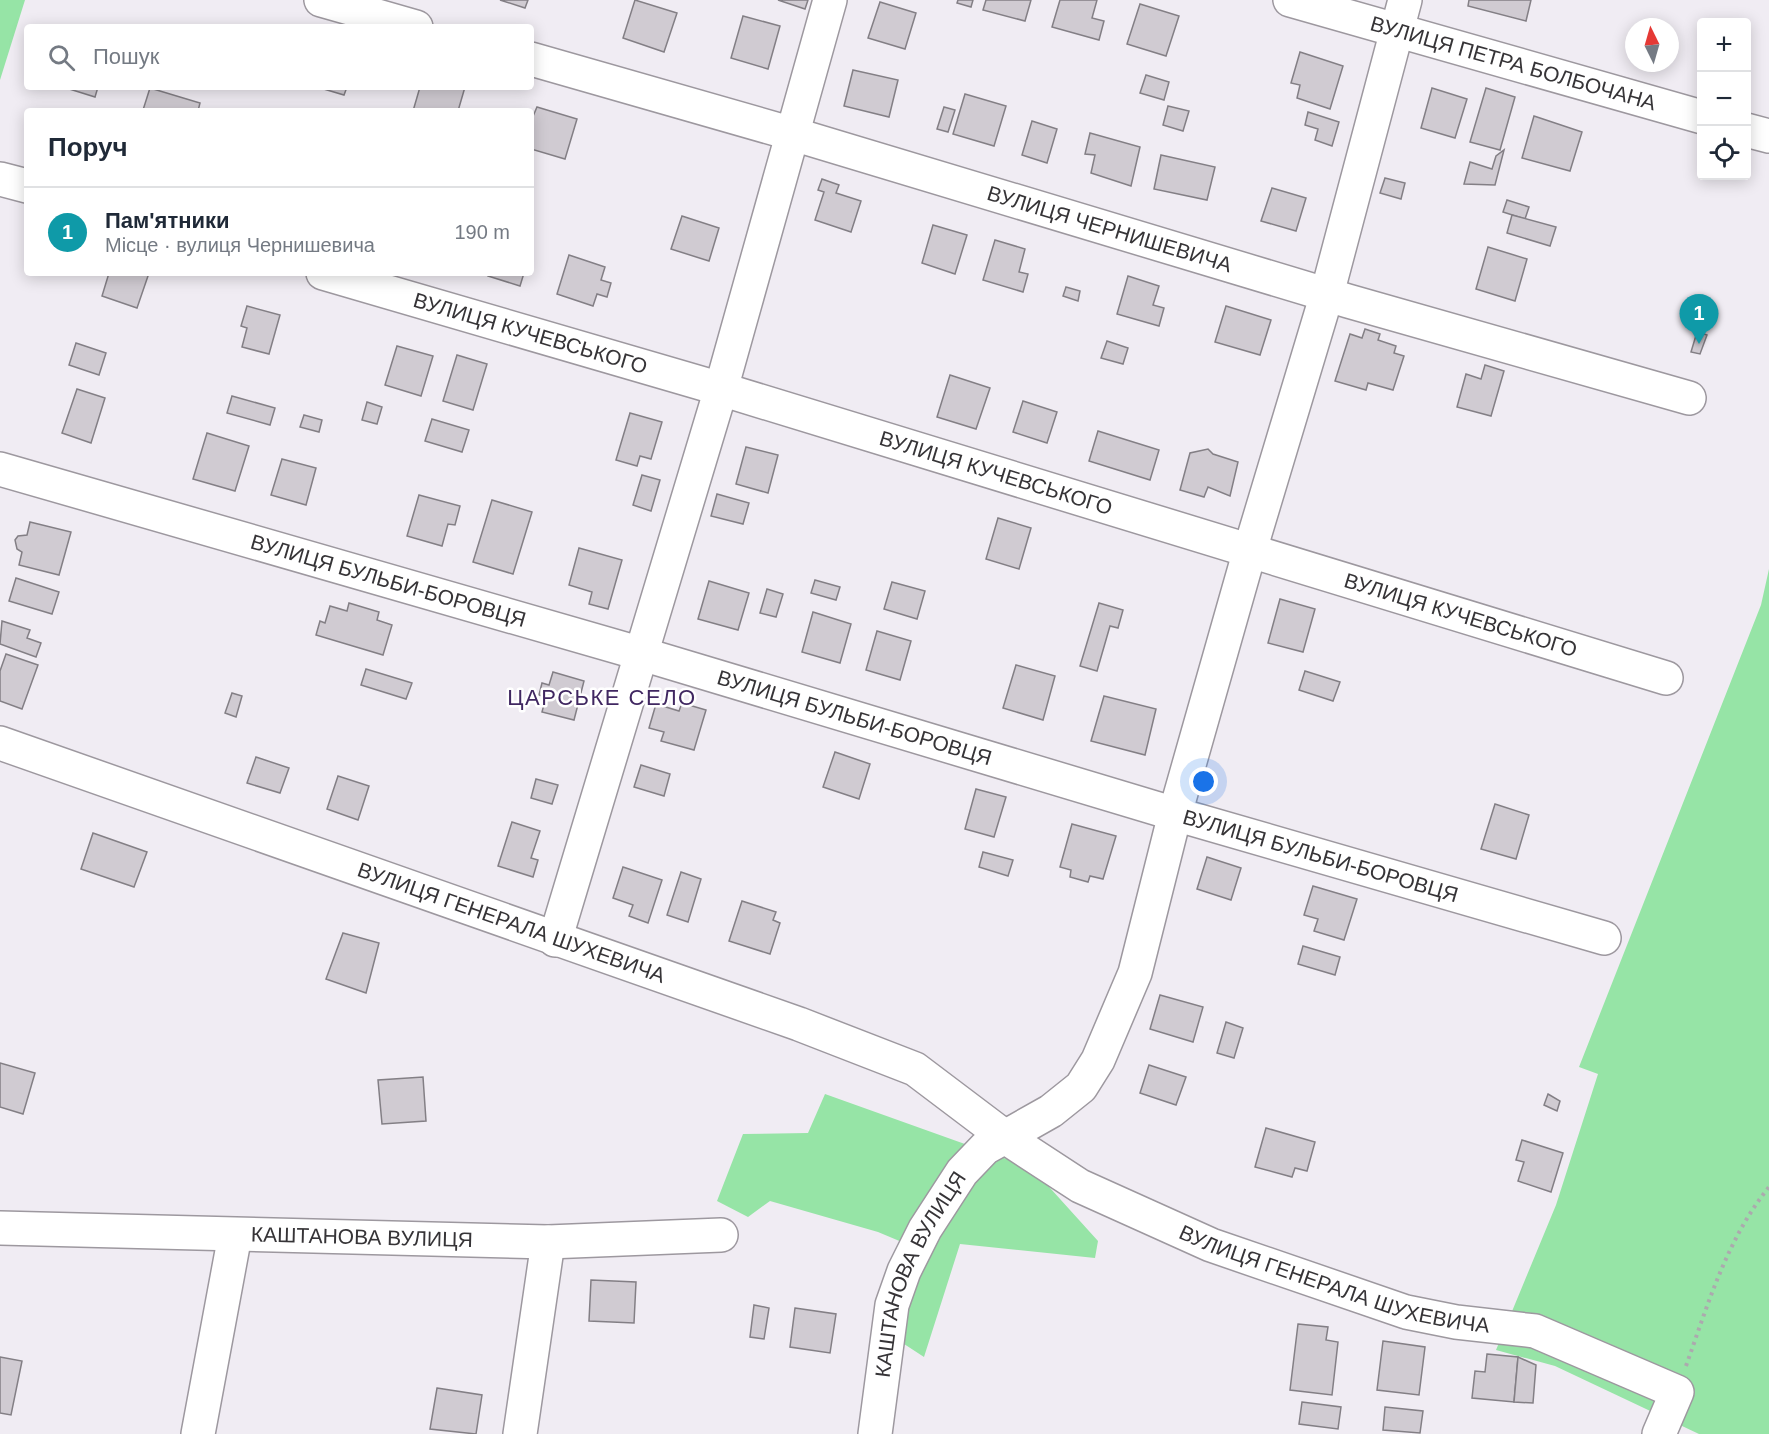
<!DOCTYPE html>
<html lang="uk">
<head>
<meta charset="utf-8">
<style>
  body { margin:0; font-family:Arial,sans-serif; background:#f2f2f3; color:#1f2937 }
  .controls { position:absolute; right:18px; top:18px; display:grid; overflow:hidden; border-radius:6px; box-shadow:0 3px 15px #0003 }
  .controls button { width:54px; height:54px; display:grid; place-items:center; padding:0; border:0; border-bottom:2px solid #e0e1e3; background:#fff; color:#1f2937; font:30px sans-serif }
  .compass { position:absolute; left:1625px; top:18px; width:54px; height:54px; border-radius:50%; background:#fff; box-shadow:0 3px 15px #0003; rotate:355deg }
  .you { position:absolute; left:1204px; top:782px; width:21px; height:21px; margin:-15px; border:4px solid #fff; border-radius:50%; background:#1a73e8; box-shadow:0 0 0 9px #1a73e833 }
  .badge { display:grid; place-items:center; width:39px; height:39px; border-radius:50%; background:#1a73e8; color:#fff; font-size:20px; font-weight:700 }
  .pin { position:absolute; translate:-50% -50px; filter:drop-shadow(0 2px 3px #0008) }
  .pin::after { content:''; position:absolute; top:32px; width:21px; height:18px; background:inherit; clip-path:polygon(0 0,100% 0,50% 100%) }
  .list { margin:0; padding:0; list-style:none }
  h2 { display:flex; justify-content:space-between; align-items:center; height:78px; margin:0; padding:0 24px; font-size:26px }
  h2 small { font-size:20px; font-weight:400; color:#747a83 }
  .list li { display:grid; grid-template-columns:39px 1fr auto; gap:18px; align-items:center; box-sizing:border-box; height:90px; padding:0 24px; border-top:2px solid #e0e1e3 }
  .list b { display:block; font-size:22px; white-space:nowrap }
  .list p { margin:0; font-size:20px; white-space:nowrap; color:#747a83 }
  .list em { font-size:20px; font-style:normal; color:#747a83 }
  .icon { flex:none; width:33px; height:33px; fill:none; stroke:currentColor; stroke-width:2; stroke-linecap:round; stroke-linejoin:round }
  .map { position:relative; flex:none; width:1769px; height:1434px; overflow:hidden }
  .search { position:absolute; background:#fff; box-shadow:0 3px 15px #0003; left:24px; top:24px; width:510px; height:66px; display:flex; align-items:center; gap:15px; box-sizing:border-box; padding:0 21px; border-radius:6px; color:#747a83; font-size:22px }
  .panel { position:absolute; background:#fff; box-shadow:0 3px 15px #0003; left:24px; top:108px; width:510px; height:168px; border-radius:6px }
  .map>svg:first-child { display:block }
</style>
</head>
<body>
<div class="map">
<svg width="1769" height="1434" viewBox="0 0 1769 1434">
  <rect width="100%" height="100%" fill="#f0ecf3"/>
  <g fill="#96e4a6">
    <polygon points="0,0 25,0 0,80"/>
    <polygon points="1769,569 1769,1434 1699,1434 1555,1366 1496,1350 1556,1205 1598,1074 1579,1067 1761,605"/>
    <polygon points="825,1094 1032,1168 1098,1241 1095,1258 960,1244 924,1357 901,1342 901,1316 928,1253 878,1232 770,1201 748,1217 717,1201 743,1134 808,1133"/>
  </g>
  <g fill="#d0cbd2" stroke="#837f85" stroke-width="1.5">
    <polygon points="500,0 528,0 525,8"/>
    <polygon points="635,0 677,13 664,52 623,38"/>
    <polygon points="778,0 808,0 805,9"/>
    <polygon points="958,0 973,0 971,7 957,3"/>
    <polygon points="986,0 1031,0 1025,21 983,10"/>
    <polygon points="1060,0 1097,0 1092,18 1104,21 1099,40 1052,27"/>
    <polygon points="1469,0 1531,0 1526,21 1468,6"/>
    <polygon points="880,2 916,13 905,49 868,38"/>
    <polygon points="1140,4 1179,16 1166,56 1127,44"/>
    <polygon points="743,16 780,26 768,69 731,58"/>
    <polygon points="1300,52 1343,66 1330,109 1297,98 1300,85 1291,83"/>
    <polygon points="853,70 898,80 889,117 844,106"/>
    <polygon points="1146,75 1169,82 1164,100 1140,93"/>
    <polygon points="63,87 98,87 95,97"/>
    <polygon points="317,87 347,87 344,95"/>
    <polygon points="420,87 465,87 458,111 413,111"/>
    <polygon points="150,88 200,103 198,111 143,110"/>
    <polygon points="1432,88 1467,99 1455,138 1421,128"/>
    <polygon points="1486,88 1515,97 1500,150 1470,142"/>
    <polygon points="965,94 1006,106 994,146 953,134"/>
    <polygon points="1168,106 1189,111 1183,131 1163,125"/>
    <polygon points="537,107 577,119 565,159 531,149 531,121"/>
    <polygon points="944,107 955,110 948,132 937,129"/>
    <polygon points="1308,112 1339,122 1332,146 1315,140 1318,129 1305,125"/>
    <polygon points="1534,116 1582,132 1570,171 1522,158"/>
    <polygon points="1032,121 1057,129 1047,163 1022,155"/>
    <polygon points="1090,133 1140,147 1131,186 1091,173 1095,155 1085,154"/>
    <polygon points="1504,150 1495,185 1464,184 1470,162 1492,169 1496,156"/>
    <polygon points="1161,155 1215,167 1207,200 1154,189"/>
    <polygon points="1385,178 1405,183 1401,199 1380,193"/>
    <polygon points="822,179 839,185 836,193 861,201 851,232 815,220 824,192 818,190"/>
    <polygon points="1272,188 1306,198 1296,231 1261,221"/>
    <polygon points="1507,200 1529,207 1525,219 1503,212"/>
    <polygon points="1512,215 1556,227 1550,246 1507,233"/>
    <polygon points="682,216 719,228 709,261 671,249"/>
    <polygon points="933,225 967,235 955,274 922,263"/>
    <polygon points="995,240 1025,249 1019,272 1028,274 1023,292 983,280"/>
    <polygon points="1488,247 1527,259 1515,301 1476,289"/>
    <polygon points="569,255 605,267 601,280 611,283 607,297 597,294 593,306 557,294"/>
    <polygon points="109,273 149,273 137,308 102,296"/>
    <polygon points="489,273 524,273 520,286 488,276"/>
    <polygon points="1128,276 1159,286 1153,305 1164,308 1159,326 1117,314"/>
    <polygon points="1066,287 1080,291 1078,301 1063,296"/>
    <polygon points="247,306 280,315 269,354 242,347 247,328 241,326"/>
    <polygon points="1226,306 1271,320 1260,355 1215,342"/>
    <polygon points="1365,329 1380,334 1378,340 1396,346 1394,353 1404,356 1393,390 1368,383 1366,390 1335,381 1350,334 1362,338"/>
    <polygon points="1697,332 1707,335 1700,354 1691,352"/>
    <polygon points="1107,341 1128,348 1123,364 1101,358"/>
    <polygon points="76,343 106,353 99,375 69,365"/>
    <polygon points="397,346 433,356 421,396 385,385"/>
    <polygon points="457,355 487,364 473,410 443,401"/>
    <polygon points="1485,365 1504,371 1491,416 1457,407 1466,374 1481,379"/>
    <polygon points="950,375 990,388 976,429 937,417"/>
    <polygon points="77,389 105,398 91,443 62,433"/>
    <polygon points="232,396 275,408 270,425 227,413"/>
    <polygon points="1023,401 1057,412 1047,443 1013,432"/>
    <polygon points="367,402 382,407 377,424 362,420"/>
    <polygon points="630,413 662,422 651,459 640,456 637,466 616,460"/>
    <polygon points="304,415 322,420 319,432 300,427"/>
    <polygon points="432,419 469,430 462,452 425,441"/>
    <polygon points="1098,431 1159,450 1150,480 1089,461"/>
    <polygon points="207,433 249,446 235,491 193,479"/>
    <polygon points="746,447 778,455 768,493 736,484"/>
    <polygon points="1208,449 1213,454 1238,462 1230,496 1208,487 1204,497 1180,490 1190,453"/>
    <polygon points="282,459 316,468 306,505 271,495"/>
    <polygon points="642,475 660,480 651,511 633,505"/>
    <polygon points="717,494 749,503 743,524 711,516"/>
    <polygon points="419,495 460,506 455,525 448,524 442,546 407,536"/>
    <polygon points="492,500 532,512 513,574 473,562"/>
    <polygon points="998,518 1031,528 1019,569 986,559"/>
    <polygon points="30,522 71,532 59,575 19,565 22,552 17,549 15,540 18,536 27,535"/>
    <polygon points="579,548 622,560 608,609 589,604 592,592 569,585"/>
    <polygon points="16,578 59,592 52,614 9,601"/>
    <polygon points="815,580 840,587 836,600 811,593"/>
    <polygon points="709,581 749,593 738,630 698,619"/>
    <polygon points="892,582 925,591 917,619 884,609"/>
    <polygon points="767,589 783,594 776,617 760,613"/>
    <polygon points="1280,599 1315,609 1303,652 1268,643"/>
    <polygon points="349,603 379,612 377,620 392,625 383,655 316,635 320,621 325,623 330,606 347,611"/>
    <polygon points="1099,603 1123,610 1118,628 1110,626 1097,671 1080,666"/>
    <polygon points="813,612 851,624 840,663 802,652"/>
    <polygon points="2,621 30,630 27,638 41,643 36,657 0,644"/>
    <polygon points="877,631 911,641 900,680 866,670"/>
    <polygon points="6,654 38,665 22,709 0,701 0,671"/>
    <polygon points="1016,665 1055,676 1043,720 1003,708"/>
    <polygon points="366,669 412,683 406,699 361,685"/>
    <polygon points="1305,671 1340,682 1333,701 1299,690"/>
    <polygon points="553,672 584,681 574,720 542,712 546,697 539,695 542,683 549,685"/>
    <polygon points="232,693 242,696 236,717 225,713"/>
    <polygon points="1104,696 1156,709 1145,755 1091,741"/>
    <polygon points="682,703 706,710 694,750 661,741 664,732 649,728 656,704 679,711"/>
    <polygon points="835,752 870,764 859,799 823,787"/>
    <polygon points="256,757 289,768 280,793 247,783"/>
    <polygon points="641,765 670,774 664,796 634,787"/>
    <polygon points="338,776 369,786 358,820 327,809"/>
    <polygon points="536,779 558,785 552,804 531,798"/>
    <polygon points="976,789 1006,797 994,837 965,829"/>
    <polygon points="1495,804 1529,815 1516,859 1481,849"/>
    <polygon points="512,822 540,831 531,858 538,860 533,877 498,866"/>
    <polygon points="1072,824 1116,836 1103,879 1090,876 1088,882 1070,877 1071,870 1060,867"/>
    <polygon points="93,833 147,852 134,887 81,869"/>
    <polygon points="983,852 1013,860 1008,876 979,867"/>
    <polygon points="1207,857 1241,868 1231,900 1197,889"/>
    <polygon points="623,867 662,880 648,923 629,916 633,905 613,898"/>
    <polygon points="681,872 701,879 688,922 667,915"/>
    <polygon points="1313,886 1357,899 1344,940 1314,931 1318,919 1304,915"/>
    <polygon points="742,901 776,912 773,920 780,923 770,954 729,941"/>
    <polygon points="343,933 379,943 366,993 326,979"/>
    <polygon points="1303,946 1340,957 1335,975 1298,964"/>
    <polygon points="1160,995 1203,1007 1193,1042 1150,1029"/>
    <polygon points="1226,1022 1243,1028 1234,1058 1217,1053"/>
    <polygon points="0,1063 35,1073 23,1114 0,1107"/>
    <polygon points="1149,1065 1186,1077 1176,1105 1140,1093"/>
    <polygon points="423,1077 426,1121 382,1124 378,1080"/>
    <polygon points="1548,1094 1560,1101 1557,1111 1544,1105"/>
    <polygon points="1266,1128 1315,1142 1307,1171 1295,1168 1292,1177 1255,1167"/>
    <polygon points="1522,1140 1563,1153 1551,1192 1518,1181 1524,1162 1516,1160"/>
    <polygon points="591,1280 636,1282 634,1323 589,1321"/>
    <polygon points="754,1305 769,1308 764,1339 750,1337"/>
    <polygon points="795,1308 836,1314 830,1353 790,1347"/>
    <polygon points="1298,1324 1328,1327 1326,1340 1338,1342 1332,1395 1290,1390"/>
    <polygon points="1383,1341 1425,1347 1419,1395 1377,1390"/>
    <polygon points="1487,1354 1518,1357 1514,1402 1472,1398 1475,1371 1485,1372"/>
    <polygon points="0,1357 22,1361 11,1415 0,1413"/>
    <polygon points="1518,1357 1536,1365 1533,1403 1514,1402"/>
    <polygon points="437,1388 482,1395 476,1434 430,1429"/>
    <polygon points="1302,1402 1341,1407 1338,1429 1299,1424"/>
    <polygon points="1385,1407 1423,1411 1420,1433 1383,1430"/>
  </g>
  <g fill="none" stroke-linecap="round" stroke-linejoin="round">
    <g stroke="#9d989f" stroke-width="36">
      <g id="minor">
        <polyline points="321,0 416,27"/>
        <path id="s1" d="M 1290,0 L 1702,117"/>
        <path id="s2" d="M 531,59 L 793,134 L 1348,301 L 1689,398"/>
        <polyline points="1746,130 1769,136"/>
        <polyline points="0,179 27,186"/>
        <path id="s3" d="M 323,273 L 721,389 L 1666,678"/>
        <path id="s4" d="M 0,469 L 642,654 L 1175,814 L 1604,938"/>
        <path id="s5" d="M 0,743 L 799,1024 L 915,1069 L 1005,1137 L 1051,1111 L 1081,1087 L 1098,1060 L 1135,973 L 1175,814 L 1250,550 L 1327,294 L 1405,0"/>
        <polyline points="555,940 721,389 830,0"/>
        <path id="s6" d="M 0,1228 L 548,1242 L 721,1235"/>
        <polyline points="198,1434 235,1235"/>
        <polyline points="520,1434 548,1242"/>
        <path id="s7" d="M 875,1434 L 892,1305 L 904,1271 L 925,1229 L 962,1172 L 985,1148 L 1005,1137 L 1080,1186 L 1211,1245 L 1406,1312 L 1456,1322 L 1535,1331 L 1677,1392 L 1659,1434"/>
      </g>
    </g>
    <path stroke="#aca9ae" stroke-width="4" stroke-dasharray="3 4.5" stroke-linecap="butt" d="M 1686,1366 C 1708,1304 1727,1239 1769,1187"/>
    <use href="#minor" stroke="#fff" stroke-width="33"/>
  </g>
  <g text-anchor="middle" stroke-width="5" stroke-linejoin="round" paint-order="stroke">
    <g font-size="21" fill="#363437" stroke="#fff">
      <text dy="7" stroke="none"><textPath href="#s1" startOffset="232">ВУЛИЦЯ ПЕТРА БОЛБОЧАНА</textPath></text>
      <text dy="7" stroke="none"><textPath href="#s2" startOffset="603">ВУЛИЦЯ ЧЕРНИШЕВИЧА</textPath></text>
      <text dy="7" stroke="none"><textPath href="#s3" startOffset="216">ВУЛИЦЯ КУЧЕВСЬКОГО</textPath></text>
      <text dy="7" stroke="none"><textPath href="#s3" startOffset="702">ВУЛИЦЯ КУЧЕВСЬКОГО</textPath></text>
      <text dy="7" stroke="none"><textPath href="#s4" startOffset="404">ВУЛИЦЯ БУЛЬБИ-БОРОВЦЯ</textPath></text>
      <text dy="7" stroke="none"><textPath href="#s3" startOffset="1188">ВУЛИЦЯ КУЧЕВСЬКОГО</textPath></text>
      <text dy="7" stroke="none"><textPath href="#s4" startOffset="890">ВУЛИЦЯ БУЛЬБИ-БОРОВЦЯ</textPath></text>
      <text dy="7" stroke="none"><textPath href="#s4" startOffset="1376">ВУЛИЦЯ БУЛЬБИ-БОРОВЦЯ</textPath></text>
      <text dy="7" stroke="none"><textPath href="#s5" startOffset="542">ВУЛИЦЯ ГЕНЕРАЛА ШУХЕВИЧА</textPath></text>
      <text dy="7" stroke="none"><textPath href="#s6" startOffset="362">КАШТАНОВА ВУЛИЦЯ</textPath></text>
      <text dy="7" stroke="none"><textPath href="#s7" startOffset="168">КАШТАНОВА ВУЛИЦЯ</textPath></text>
      <text dy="7" stroke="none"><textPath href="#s7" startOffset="699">ВУЛИЦЯ ГЕНЕРАЛА ШУХЕВИЧА</textPath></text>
    </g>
    <g font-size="22" letter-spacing="1.5" fill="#402761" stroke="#fff">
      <text x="602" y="705">ЦАРСЬКЕ СЕЛО</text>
    </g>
  </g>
</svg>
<div class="controls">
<button>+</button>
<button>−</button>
<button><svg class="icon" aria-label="locate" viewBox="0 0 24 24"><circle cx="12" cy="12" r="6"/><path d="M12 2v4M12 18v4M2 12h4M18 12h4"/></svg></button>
</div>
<svg class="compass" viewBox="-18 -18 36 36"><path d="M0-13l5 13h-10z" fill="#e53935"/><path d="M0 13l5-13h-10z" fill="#747a83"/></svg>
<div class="you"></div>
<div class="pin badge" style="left:1699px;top:344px;background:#0f9aa8">1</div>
<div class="search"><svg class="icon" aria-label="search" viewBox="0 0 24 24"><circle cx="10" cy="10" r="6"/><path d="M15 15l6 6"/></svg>Пошук</div>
<section class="panel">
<h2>Поруч<small></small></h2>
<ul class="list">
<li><span class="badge" style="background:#0f9aa8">1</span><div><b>Пам'ятники</b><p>Місце · вулиця Чернишевича</p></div><em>190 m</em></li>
</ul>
</section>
</div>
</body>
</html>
